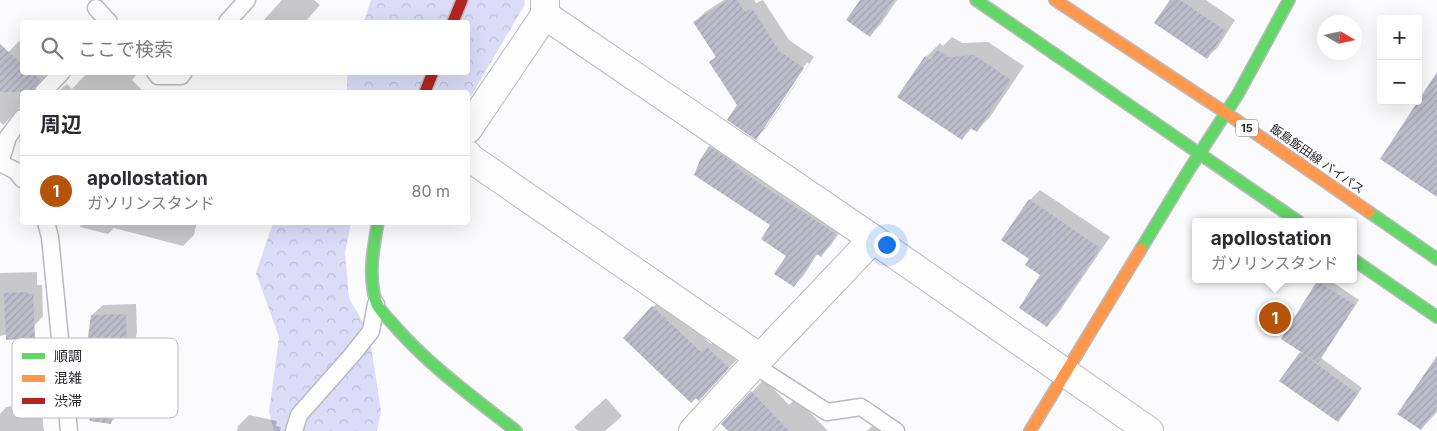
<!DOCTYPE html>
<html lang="ja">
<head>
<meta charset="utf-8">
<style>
  body { margin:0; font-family:Inter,"Noto Sans JP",sans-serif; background:#f7f7f7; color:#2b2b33 }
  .controls { position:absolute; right:15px; top:15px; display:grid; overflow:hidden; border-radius:5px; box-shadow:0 5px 20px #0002 }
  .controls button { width:45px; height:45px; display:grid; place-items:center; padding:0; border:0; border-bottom:1px solid #e1e1e2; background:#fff; color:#2b2b33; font:25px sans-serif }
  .compass { position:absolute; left:1317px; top:15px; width:45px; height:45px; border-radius:50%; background:#fff; box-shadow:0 5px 20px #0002; rotate:99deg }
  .you { position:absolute; left:886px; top:244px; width:18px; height:18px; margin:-12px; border:4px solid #fff; border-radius:50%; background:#1a73e8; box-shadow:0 0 0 8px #1a73e833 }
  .badge { display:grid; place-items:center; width:32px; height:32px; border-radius:50%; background:#b45309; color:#fff; font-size:16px; font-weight:700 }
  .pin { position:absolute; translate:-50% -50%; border:2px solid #fff; box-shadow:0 1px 5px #0006 }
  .popup { position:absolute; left:1192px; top:218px; width:165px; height:65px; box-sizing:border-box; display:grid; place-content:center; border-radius:5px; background:#fff; filter:drop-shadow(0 1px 4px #0005); font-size:16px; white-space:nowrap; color:#7c7c81 }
  .popup b { font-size:19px; color:#2b2b33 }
  .popup::after { content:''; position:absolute; left:50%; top:100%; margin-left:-10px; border:10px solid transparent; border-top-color:#fff }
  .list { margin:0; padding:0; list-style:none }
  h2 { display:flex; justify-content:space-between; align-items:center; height:65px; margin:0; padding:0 20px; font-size:21px }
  h2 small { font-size:16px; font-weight:400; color:#7c7c81 }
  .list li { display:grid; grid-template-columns:32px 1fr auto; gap:15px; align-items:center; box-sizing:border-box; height:70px; padding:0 20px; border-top:1px solid #e1e1e2 }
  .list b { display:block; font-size:19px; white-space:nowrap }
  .list p { margin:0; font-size:16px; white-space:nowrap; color:#7c7c81 }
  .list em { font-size:16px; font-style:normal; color:#7c7c81 }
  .icon { flex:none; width:28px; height:28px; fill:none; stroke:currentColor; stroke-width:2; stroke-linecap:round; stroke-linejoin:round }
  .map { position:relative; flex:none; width:1437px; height:431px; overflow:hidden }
  .search { position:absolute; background:#fff; box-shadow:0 5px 20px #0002; left:20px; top:20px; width:450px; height:55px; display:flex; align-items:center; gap:12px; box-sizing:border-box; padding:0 18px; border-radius:5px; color:#7c7c81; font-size:19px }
  .panel { position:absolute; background:#fff; box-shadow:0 5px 20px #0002; left:20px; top:90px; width:450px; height:135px; border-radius:5px }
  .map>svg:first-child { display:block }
</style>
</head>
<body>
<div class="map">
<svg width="1437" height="431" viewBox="0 0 1437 431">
  <defs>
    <pattern id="forest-crowns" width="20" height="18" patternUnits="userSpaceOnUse" patternTransform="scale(1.25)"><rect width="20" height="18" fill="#dcdcf9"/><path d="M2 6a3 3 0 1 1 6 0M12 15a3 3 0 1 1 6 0" fill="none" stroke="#bdbdd6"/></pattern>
    <pattern id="building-hatch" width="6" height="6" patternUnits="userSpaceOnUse" patternTransform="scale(1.25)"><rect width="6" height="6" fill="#bcbcca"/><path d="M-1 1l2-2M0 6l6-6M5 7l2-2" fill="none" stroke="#a1a1ae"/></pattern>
  </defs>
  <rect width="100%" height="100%" fill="#fbfbfe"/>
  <g fill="url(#forest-crowns)">
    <polygon points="371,0 525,0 524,6 468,101 468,92 347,92 347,78 348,72 468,72 468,22 364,22"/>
    <polygon points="273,223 351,223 345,253 349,298 366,328 371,346 381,411 377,431 274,431 269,412 279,337 256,273"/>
  </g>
  <g fill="#0003" fill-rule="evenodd">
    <polygon points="282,0 314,0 320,5 305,22 262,22"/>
    <path d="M 724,0 L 754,0 L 756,3 L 763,0 L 789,40 L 814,57 L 766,128 L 755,138 L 739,105 L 711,62 L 716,56 L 695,22 L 705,12 ZM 807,62 L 809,64 L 765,128 L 762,128 Z"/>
    <polygon points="861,0 897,0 880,25 870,35"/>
    <polygon points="1172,0 1206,0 1235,20 1218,47 1207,57"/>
    <polygon points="952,37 962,43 988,42 1024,66 990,117 977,130 972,128 962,138 926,57 940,43 943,46"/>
    <polygon points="19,41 22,44 22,72 47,72 44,77 44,83 53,91 59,91 67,84 72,89 88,72 139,72 132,80 144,92 22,92 22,107 19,108 3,125 0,122 0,61"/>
    <polygon points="22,136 22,144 19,141"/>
    <polygon points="720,136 846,223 831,245 821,256 818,253 804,275 794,286 788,256 772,225 710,147"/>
    <polygon points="1040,190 1110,237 1057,315 1047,325 1042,275 1031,259 1030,200"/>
    <polygon points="81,222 197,222 194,235 183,246 114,228 108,234 80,227"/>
    <polygon points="37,272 37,285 42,285 43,316 34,326 0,336 0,273"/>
    <polygon points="1321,279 1328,279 1359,300 1321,358 1362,388 1343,415 1338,421 1301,353 1303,351 1318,282"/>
    <polygon points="663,298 711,344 717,338 738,358 709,390 653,307"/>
    <polygon points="136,304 137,332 134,348 156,353 152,380 141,390 125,387 121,412 110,423 92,315 103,305"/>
    <polygon points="1437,360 1437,412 1421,429"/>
    <polygon points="764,379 789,405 796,398 828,431 730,431 723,424"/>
    <polygon points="606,398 622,416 605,431 578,431 574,427"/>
    <polygon points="41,403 44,431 0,431 0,414 6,407"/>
    <polygon points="249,415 277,421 276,426 281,427 280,431 237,431 238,426"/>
    <polygon points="880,419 892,431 867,431"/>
  </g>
  <g fill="url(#building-hatch)">
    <polygon points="728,0 737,0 745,12 752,8 779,51 804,68 756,140 727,120 737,105 709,62 716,57 693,22"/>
    <polygon points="860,0 894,0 870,37 846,20"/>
    <polygon points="1170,0 1180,0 1226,31 1207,59 1154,23"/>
    <polygon points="0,44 22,64 22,72 32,72 40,80 35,86 33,92 0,92"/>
    <polygon points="937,50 948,57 974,55 1011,80 977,132 970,128 962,140 897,97 925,56 931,60"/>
    <polygon points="1437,72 1437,197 1380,159"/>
    <polygon points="709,146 738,166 736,168 836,234 821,257 816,253 794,287 774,274 786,256 761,239 770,225 694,175 700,160"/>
    <polygon points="1029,199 1100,248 1047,327 1019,308 1040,275 1025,265 1029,259 1001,240"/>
    <polygon points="1317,281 1355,305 1318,363 1281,339"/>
    <polygon points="28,292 28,294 33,294 35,338 6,340 4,293"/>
    <polygon points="652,306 701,352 707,347 729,368 699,401 696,398 691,403 623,338"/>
    <polygon points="126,314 127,343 124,359 147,363 142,392 117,386 111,424 90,421 81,387 91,315"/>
    <polygon points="1300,352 1358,394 1338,422 1279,381"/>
    <polygon points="1437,356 1437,408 1421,430 1397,414"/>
    <polygon points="751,391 789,431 728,431 721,424"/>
  </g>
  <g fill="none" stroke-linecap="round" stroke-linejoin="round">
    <g stroke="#bababf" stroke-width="19">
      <g id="lane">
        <polyline points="96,8 109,22"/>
        <polyline points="227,22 247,0"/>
        <polyline points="155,72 158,76 181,76 184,72"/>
        <polyline points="43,92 62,72"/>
        <polyline points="0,163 8,137 22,118"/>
        <polyline points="0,163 16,171 22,179"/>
        <polyline points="46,222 50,237 69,431"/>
        <polyline points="754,365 827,412 861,407 896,431"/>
        <polyline points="294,431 299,415 352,355 371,331 376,304"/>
      </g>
    </g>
    <g stroke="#bababf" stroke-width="30">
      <g id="street">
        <polyline points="545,0 545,15 873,239 1149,431"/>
        <polyline points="468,129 545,15"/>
        <polyline points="468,155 470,158 760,358"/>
        <polyline points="693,431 760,358 873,239"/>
      </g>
    </g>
    <g stroke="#bababf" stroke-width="14">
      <g id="fast">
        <polyline points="976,0 1299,222"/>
        <polyline points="1369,212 1437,259"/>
        <path d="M 378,222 C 373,249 368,275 376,302 C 379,310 386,316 392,323 C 428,365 473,397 516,431"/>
        <polyline points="1141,249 1187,173 1238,94 1289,0"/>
        <polyline points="1354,260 1437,317"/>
      </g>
    </g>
    <g stroke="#bababf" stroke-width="14">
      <g id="slow">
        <polyline points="1055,0 1226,113 1369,212"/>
        <polyline points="1030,431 1141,249"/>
      </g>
    </g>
    <g stroke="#bababf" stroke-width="14">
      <g id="jam">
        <polyline points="453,22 462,0"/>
        <polyline points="425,92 433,72"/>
      </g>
    </g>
    <use href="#lane" stroke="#fefeff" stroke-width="16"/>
    <use href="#street" stroke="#fefeff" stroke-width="28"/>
    <use href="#fast" stroke="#63d668" stroke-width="11"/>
    <use href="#slow" stroke="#ff974d" stroke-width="11"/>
    <use href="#jam" stroke="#b3261e" stroke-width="11"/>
  </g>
  <g text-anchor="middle" stroke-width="4.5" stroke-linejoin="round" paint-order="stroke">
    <rect fill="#fff" stroke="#66666c" stroke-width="1" x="1236" y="119.5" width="22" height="17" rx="4"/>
    <g font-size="11" font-weight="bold" fill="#25252d">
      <text x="1247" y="132">15</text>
    </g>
    <g font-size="12" fill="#25252d" stroke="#fff">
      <text transform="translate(1317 159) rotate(35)" y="4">飯島飯田線 バイパス</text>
    </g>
  </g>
  <rect x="12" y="338" width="166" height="80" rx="8" fill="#fff" stroke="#bebec0" stroke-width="1"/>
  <rect x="22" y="353" width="23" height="6" fill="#63d668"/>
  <rect x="22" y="375" width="23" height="7" fill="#ff974d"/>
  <rect x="22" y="398" width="23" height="6" fill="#b3261e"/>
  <g font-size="14" fill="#25252d">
    <text x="54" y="361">順調</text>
    <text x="54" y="383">混雑</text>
    <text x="54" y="406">渋滞</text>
  </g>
</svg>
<div class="controls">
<button>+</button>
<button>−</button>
</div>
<svg class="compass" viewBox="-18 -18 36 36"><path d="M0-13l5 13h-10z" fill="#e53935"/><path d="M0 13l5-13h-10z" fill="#7c7c81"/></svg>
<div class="you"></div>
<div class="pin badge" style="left:1275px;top:318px">1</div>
<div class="popup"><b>apollostation</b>ガソリンスタンド</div>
<div class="search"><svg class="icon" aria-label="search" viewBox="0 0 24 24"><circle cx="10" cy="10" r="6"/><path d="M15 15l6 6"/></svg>ここで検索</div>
<section class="panel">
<h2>周辺<small></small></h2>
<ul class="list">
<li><span class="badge">1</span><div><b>apollostation</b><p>ガソリンスタンド</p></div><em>80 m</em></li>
</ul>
</section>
</div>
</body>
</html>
